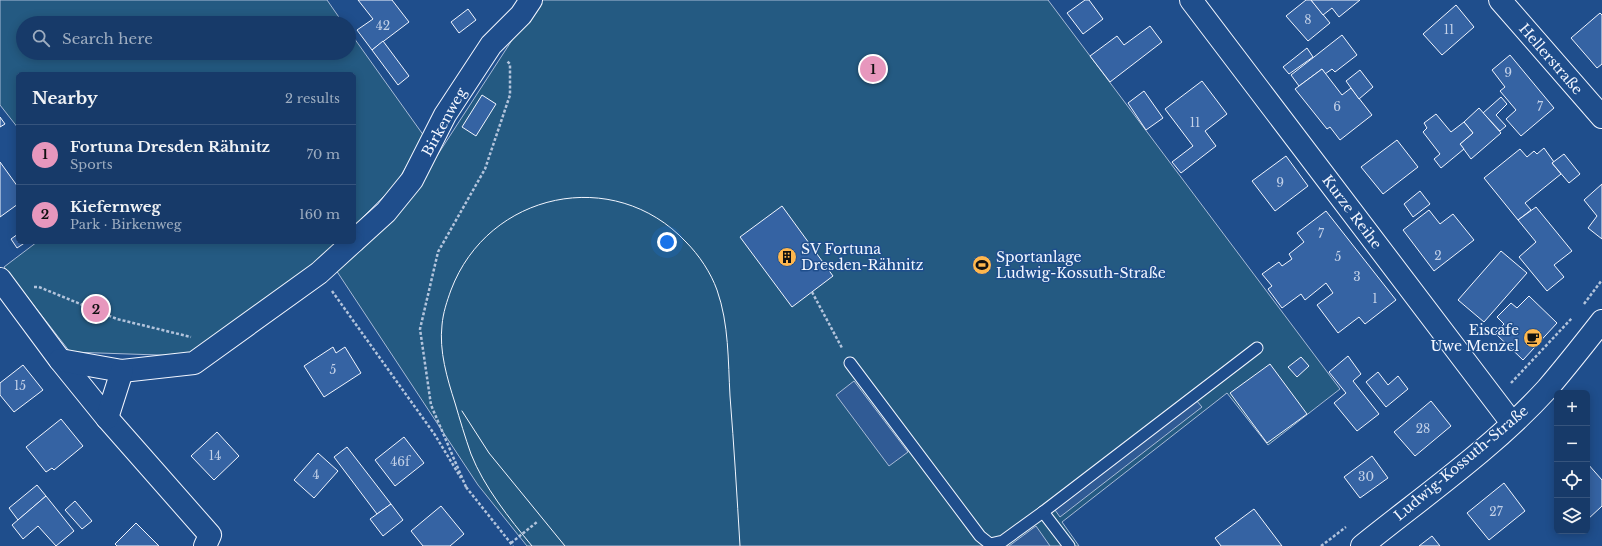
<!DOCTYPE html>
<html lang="en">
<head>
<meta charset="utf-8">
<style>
  body { margin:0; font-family:"Libre Baskerville",serif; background:#20416f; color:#f1f3f6 }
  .controls { position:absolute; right:12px; bottom:12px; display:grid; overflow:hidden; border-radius:6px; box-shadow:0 2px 10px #0003 }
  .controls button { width:36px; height:36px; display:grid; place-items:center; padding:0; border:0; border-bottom:1px solid #36547d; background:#173a69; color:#f1f3f6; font:20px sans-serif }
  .you { position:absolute; left:667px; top:242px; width:14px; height:14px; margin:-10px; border:3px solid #fff; border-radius:50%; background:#1a73e8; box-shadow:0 0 0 6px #1a73e833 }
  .badge { display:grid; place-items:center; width:26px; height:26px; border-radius:50%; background:#e797bd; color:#111; font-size:13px; font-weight:700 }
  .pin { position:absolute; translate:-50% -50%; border:2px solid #fff; box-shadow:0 1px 4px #0006 }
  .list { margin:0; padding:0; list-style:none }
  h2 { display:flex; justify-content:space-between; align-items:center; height:52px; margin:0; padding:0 16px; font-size:17px }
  h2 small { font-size:13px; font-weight:400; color:#9eadc0 }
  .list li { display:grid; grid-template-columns:26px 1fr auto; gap:12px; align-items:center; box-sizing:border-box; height:60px; padding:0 16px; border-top:1px solid #36547d }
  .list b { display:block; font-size:15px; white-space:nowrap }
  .list p { margin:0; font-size:13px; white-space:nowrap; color:#9eadc0 }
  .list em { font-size:13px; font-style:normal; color:#9eadc0 }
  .icon { flex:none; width:22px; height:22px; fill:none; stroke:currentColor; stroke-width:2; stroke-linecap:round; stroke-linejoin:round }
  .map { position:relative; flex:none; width:1602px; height:546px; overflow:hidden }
  .search { position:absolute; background:#173a69; box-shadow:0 2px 10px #0003; left:16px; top:16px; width:340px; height:44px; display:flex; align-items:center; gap:10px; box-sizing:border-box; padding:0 14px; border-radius:22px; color:#9eadc0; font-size:15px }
  .panel { position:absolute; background:#173a69; box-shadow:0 2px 10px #0003; left:16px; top:72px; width:340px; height:172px; border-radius:6px }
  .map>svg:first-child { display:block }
</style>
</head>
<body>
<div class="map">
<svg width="1602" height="546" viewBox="0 0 1602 546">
  <rect width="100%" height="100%" fill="#1f4e8c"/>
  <g fill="#245a82" stroke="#a8bbd7">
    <polygon points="0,0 327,0 343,23 23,23 23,53 349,53 349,31 424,136 396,184 354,226 354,74 18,74 18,128 0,105"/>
    <polygon points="538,0 1048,0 1340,389 1268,445 1227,393 1062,522 1079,546 527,546 478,485 334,267 418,185"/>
    <polygon points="37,242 339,242 312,269 188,356 70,352 4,267"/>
  </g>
  <g fill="#305b95" stroke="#a8bbd7">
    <polygon points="854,381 908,452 889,466 836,395"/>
    <polygon points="1196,400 1202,407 1060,517 1055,510"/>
    <polygon points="1036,526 1050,546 1009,546"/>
  </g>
  <g fill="#3563a3" stroke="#f2f6ff">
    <polygon points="358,0 392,0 409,22 372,50 357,30 373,19"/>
    <polygon points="1085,0 1089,0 1103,19 1083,34 1067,13"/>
    <polygon points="1306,0 1311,0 1330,23 1308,41 1286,16"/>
    <polygon points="1311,0 1360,0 1339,17 1332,8 1323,15"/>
    <polygon points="1456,5 1474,27 1442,55 1423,34"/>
    <polygon points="468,9 476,20 459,33 451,22"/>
    <polygon points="1600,13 1602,15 1602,64 1597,68 1571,38"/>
    <polygon points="1150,26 1162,42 1110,82 1090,56 1117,36 1124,45"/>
    <polygon points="1342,35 1357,55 1335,72 1332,69 1325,74 1322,69 1299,86 1291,75"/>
    <polygon points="383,41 409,76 398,85 372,50"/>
    <polygon points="1307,48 1313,57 1289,74 1283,67"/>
    <polygon points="1510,55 1554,108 1521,136 1506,119 1516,110 1500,91 1505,87 1492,70"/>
    <polygon points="1322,69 1342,95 1351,88 1372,115 1340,140 1330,127 1327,129 1295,89"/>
    <polygon points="1360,70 1373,87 1359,99 1346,81"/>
    <polygon points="1202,81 1227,114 1205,131 1216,146 1181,173 1172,162 1193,146 1165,109"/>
    <polygon points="1144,91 1163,118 1146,130 1128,103"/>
    <polygon points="482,95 496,104 476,136 462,127"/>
    <polygon points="1501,97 1507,104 1496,115 1506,126 1500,131 1483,113"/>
    <polygon points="1479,108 1501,133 1471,159 1460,144 1473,133 1464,122"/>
    <polygon points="1436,114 1451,132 1464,122 1473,133 1460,144 1464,149 1441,168 1434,159 1440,154 1423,132 1427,128 1424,123"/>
    <polygon points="0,117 5,124 0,127"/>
    <polygon points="1397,140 1418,167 1383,194 1361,167"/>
    <polygon points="1544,148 1554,162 1552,163 1561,174 1525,203 1531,210 1518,220 1484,178 1520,149 1527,157 1534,151 1537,154"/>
    <polygon points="1564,154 1580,174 1569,183 1552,163"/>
    <polygon points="1286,156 1308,186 1275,211 1252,181"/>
    <polygon points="0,162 18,187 18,204 0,217"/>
    <polygon points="1602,184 1602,239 1588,228 1597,216 1584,200"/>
    <polygon points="1420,191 1430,204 1413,217 1404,204"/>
    <polygon points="782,206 833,276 792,307 740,237"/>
    <polygon points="1536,207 1572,251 1554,265 1564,277 1547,291 1519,257 1536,242 1518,220"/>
    <polygon points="1429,210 1440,224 1453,214 1474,240 1434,271 1403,230"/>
    <polygon points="1326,211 1396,300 1365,324 1359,317 1338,333 1317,305 1333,293 1326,283 1305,300 1301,294 1282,308 1268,289 1272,286 1262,274 1279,262 1282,266 1292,259 1289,254 1304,242 1297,233"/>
    <polygon points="18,234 18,242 26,242 17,248 11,239"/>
    <polygon points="1501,251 1527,273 1484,322 1458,300"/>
    <polygon points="1529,296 1557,323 1523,360 1495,333 1504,324 1497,317 1511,303 1517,308"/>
    <polygon points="333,347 336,353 345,347 361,373 324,397 304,366"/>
    <polygon points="1348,356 1361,374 1353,381 1379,414 1357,431 1334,403 1346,393 1329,372"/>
    <polygon points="1301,357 1309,366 1297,377 1288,367"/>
    <polygon points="1270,364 1307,414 1267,443 1230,393"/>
    <polygon points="23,365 43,390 14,412 0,395 0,383"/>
    <polygon points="1378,372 1388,385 1398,376 1408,389 1386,407 1366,382"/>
    <polygon points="1431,401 1451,426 1415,456 1394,432"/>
    <polygon points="61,419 83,446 54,470 52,468 46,472 26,447"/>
    <polygon points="217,432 239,456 214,480 191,456"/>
    <polygon points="404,437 424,463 395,486 375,460"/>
    <polygon points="347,447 391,504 377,514 334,457"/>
    <polygon points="318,453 338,471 314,498 294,480"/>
    <polygon points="1372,456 1388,478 1360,498 1344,477"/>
    <polygon points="1587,463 1602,480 1602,506 1587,520"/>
    <polygon points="1504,483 1525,511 1489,540 1467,513"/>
    <polygon points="37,485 46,496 18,520 9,508"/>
    <polygon points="46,496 74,531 56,546 38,526 23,539 12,525"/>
    <polygon points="75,501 92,521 82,529 65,510"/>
    <polygon points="391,504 403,520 383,536 370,519"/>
    <polygon points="441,506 464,534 450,546 423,546 411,531"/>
    <polygon points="1254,509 1282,546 1221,546 1215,538"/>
    <polygon points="136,523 159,546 117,546 115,544"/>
    <polygon points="1432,536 1440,546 1419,546"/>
  </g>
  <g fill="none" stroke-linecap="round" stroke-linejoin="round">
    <g stroke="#f2f6ff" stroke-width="13">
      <g id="service">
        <polyline points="850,363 980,536 990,544 1003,541 1043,512 1069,546"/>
        <polyline points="1043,512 1257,348"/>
      </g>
    </g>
    <g stroke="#f2f6ff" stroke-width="24">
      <g id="minor">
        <polyline points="1191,0 1512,423"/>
        <polyline points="1500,0 1602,117"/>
        <polyline points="354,241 386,212 412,180 445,115 491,45 521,15 531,0"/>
        <polyline points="0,279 60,360 107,418 210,535 205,546"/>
        <polyline points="60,360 122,371 194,363 319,273 353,242"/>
        <polyline points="107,418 122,371"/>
      </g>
    </g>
    <g stroke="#f2f6ff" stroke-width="24">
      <path id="tertiary" d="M 1362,546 C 1424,496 1493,448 1547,389 C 1566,367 1584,344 1602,321"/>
    </g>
    <g stroke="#b3c4dc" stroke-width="2.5" stroke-dasharray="3 2" stroke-linecap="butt">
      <polyline points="34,287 39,287 117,319 191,337"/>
      <polyline points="332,291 435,435 461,478"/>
      <polyline points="812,292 842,348"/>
      <polyline points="1584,304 1602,280"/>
      <polyline points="1511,383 1572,318"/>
      <polyline points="466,487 431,405 420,329 438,252 485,169 510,95 510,64 507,61"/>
      <polyline points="466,487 513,546"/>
      <polyline points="511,543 537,522"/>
      <polyline points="1321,546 1346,527"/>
    </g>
    <use href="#service" stroke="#1f4e8c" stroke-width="11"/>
    <use href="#minor" stroke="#1f4e8c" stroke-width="22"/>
    <use href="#tertiary" stroke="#1f4e8c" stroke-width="22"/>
    <g stroke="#f2f6ff" stroke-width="1">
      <polyline points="462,411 489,453 565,546"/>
      <path d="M 532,546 C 509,518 484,487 471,454 C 465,437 460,420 455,403 C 447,378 439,351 442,325 C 443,313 447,301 451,290 C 488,192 614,165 686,242 C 699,255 711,273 717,290 C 729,324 728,361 730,396 C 734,446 737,496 740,546"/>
    </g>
  </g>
  <defs>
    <g id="building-disc" transform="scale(1)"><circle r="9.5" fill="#ffb74d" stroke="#1f4e8c"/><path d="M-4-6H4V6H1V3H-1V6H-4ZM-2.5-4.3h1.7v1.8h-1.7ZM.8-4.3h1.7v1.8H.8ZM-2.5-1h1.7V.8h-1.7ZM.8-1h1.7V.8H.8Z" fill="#111"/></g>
    <g id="stadium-disc" transform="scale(1)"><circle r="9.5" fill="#ffb74d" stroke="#1f4e8c"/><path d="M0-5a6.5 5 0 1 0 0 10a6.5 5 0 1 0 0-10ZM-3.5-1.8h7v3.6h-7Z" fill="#111"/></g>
    <g id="cafe-disc" transform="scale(1)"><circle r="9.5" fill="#ffb74d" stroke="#1f4e8c"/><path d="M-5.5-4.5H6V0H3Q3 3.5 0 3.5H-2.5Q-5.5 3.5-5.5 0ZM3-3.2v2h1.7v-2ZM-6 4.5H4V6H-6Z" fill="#111"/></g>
  </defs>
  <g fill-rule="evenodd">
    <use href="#building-disc" x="787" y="257"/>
    <use href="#stadium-disc" x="982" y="265"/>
    <use href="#cafe-disc" x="1533" y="338"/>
  </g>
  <g text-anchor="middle" stroke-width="3" stroke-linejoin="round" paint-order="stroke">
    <g font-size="12" fill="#c3d1e8">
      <text x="1308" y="24">8</text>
      <text x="383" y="30">42</text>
      <text x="1449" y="34">11</text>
      <text x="1508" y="77">9</text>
      <text x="1337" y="111">6</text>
      <text x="1540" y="111">7</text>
      <text x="1195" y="127">11</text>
      <text x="1280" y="187">9</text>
      <text x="1321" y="238">7</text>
      <text x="1438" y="260">2</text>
      <text x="1338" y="261">5</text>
      <text x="1357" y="281">3</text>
      <text x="1375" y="303">1</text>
      <text x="333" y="374">5</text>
      <text x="20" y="390">15</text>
      <text x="1423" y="433">28</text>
      <text x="215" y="460">14</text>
      <text x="400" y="466">46f</text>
      <text x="316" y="479">4</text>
      <text x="1366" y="481">30</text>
      <text x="1496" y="516">27</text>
    </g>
    <g font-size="14" fill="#f2f6ff" stroke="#1f4e8c">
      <text transform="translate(1551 59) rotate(49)" y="5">Hellerstraße</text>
      <text transform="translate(444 122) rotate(-61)" y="5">Birkenweg</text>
      <text transform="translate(1352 212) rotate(53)" y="5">Kurze Reihe</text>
      <text transform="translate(1461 463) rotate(-40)" y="5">Ludwig-Kossuth-Straße</text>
    </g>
    <g font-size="14" fill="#f2f6ff" stroke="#1f4e8c" text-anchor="start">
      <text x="801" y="254">SV Fortuna<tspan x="801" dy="16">Dresden-Rähnitz</tspan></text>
      <text x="996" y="262">Sportanlage<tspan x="996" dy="16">Ludwig-Kossuth-Straße</tspan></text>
      <text x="1519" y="335" text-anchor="end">Eiscafe<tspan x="1519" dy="16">Uwe Menzel</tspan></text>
    </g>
  </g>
</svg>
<div class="controls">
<button>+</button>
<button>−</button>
<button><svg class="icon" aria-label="locate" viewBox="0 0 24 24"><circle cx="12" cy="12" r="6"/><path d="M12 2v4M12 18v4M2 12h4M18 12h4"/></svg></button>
<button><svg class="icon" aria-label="layers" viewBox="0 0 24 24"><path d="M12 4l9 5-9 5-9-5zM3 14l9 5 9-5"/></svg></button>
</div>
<div class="you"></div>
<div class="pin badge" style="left:873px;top:69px">1</div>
<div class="pin badge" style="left:96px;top:309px">2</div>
<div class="search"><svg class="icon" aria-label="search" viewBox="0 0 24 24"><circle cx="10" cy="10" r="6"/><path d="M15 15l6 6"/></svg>Search here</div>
<section class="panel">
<h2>Nearby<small>2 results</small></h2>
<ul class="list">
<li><span class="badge">1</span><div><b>Fortuna Dresden Rähnitz</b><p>Sports</p></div><em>70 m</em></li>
<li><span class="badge">2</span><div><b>Kiefernweg</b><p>Park · Birkenweg</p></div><em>160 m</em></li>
</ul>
</section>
</div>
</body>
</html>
